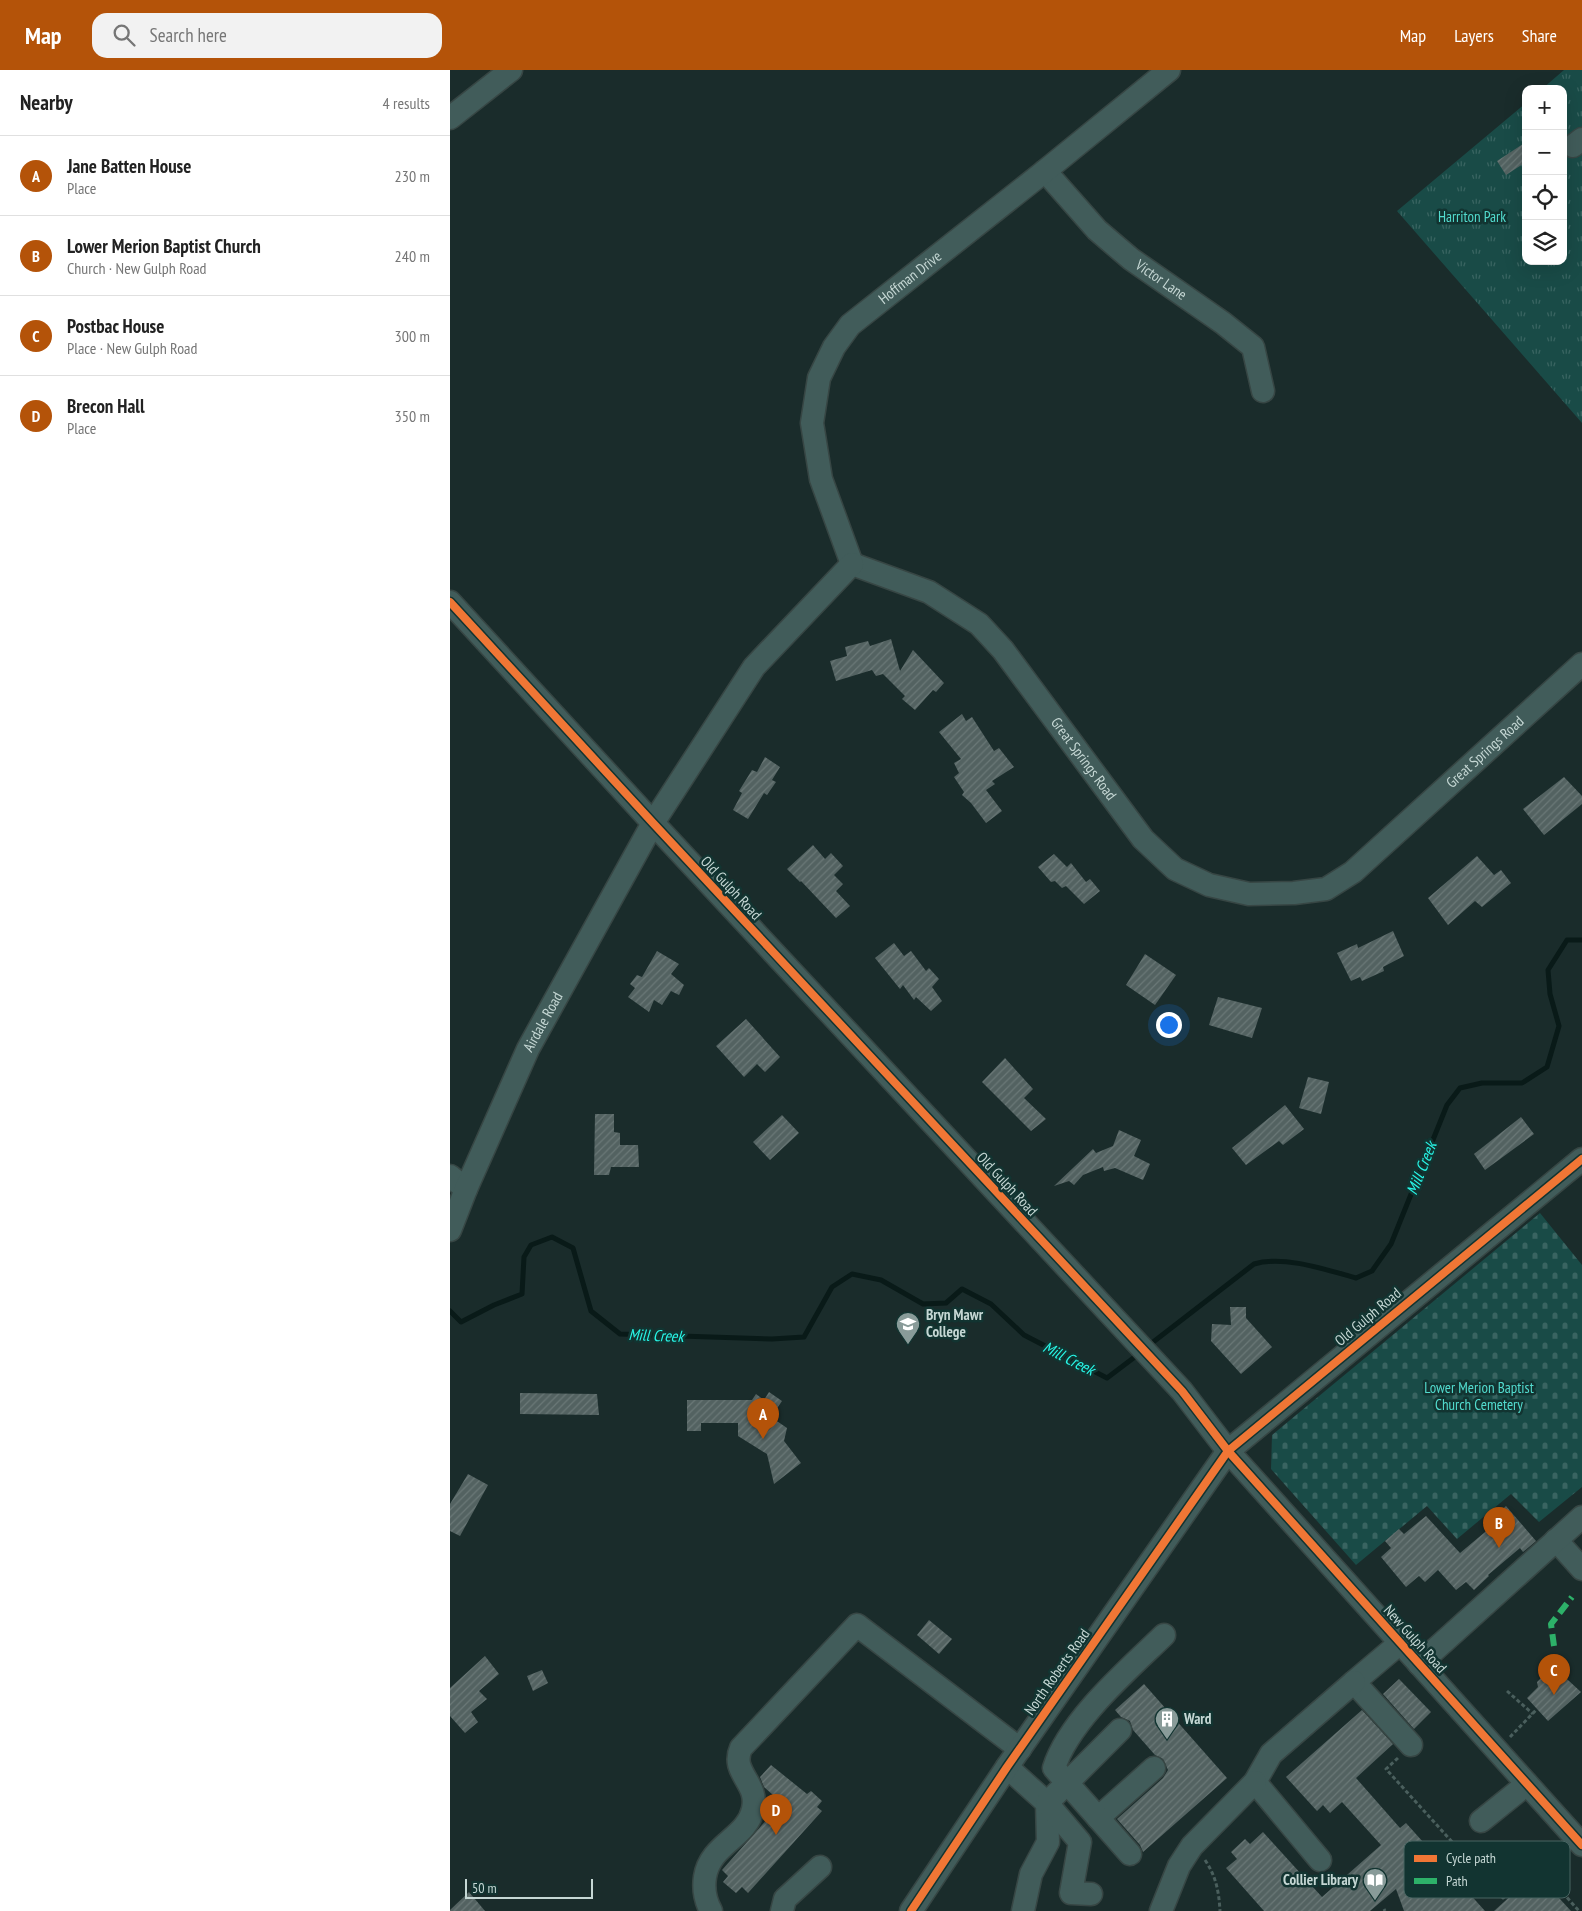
<!DOCTYPE html>
<html lang="en">
<head>
<meta charset="utf-8">
<style>
  body { margin:0; font-family:"PT Sans Narrow",sans-serif; background:#f2f2f2; color:#222 }
  .controls { position:absolute; right:15px; top:15px; display:grid; overflow:hidden; border-radius:10px; box-shadow:0 5px 20px #0002 }
  .controls button { width:45px; height:45px; display:grid; place-items:center; padding:0; border:0; border-bottom:1px solid #e0e0e0; background:#fff; color:#222; font:25px sans-serif }
  .scale { position:absolute; left:15px; bottom:12px; width:128px; box-sizing:border-box; padding-left:5px; border:2px solid #c5d7d4; border-top:0; font-size:14px; line-height:18px; white-space:nowrap; color:#c5d7d4; -webkit-text-stroke:4px #123431; paint-order:stroke }
  .you { position:absolute; left:718px; top:954px; width:18px; height:18px; margin:-12px; border:4px solid #fff; border-radius:50%; background:#1a73e8; box-shadow:0 0 0 8px #1a73e833 }
  .badge { display:grid; place-items:center; width:32px; height:32px; border-radius:50%; background:#b45309; color:#fff; font-size:16px; font-weight:700 }
  .pin { position:absolute; translate:-50% -41px; filter:drop-shadow(0 1px 2px #0008) }
  .pin::after { content:''; position:absolute; top:26px; width:18px; height:15px; background:inherit; clip-path:polygon(0 0,100% 0,50% 100%) }
  .list { margin:0; padding:0; list-style:none }
  h2 { display:flex; justify-content:space-between; align-items:center; height:65px; margin:0; padding:0 20px; font-size:21px }
  h2 small { font-size:16px; font-weight:400; color:#767676 }
  .list li { display:grid; grid-template-columns:32px 1fr auto; gap:15px; align-items:center; box-sizing:border-box; height:80px; padding:0 20px; border-top:1px solid #e0e0e0 }
  .list b { display:block; font-size:19px; white-space:nowrap }
  .list p { margin:0; font-size:16px; white-space:nowrap; color:#767676 }
  .list em { font-size:16px; font-style:normal; color:#767676 }
  .icon { flex:none; width:28px; height:28px; fill:none; stroke:currentColor; stroke-width:2; stroke-linecap:round; stroke-linejoin:round }
  .map { position:relative; flex:none; width:1132px; height:1841px; overflow:hidden }
  header { display:flex; align-items:center; gap:30px; box-sizing:border-box; height:70px; padding:0 25px; background:#b45309; color:#fff }
  header strong { font-size:24px }
  nav { display:flex; gap:28px; margin-inline-start:auto; font-size:18px }
  .search { width:350px; height:45px; background:#f2f2f2; display:flex; align-items:center; gap:12px; box-sizing:border-box; padding:0 18px; border-radius:15px; color:#767676; font-size:19px }
  main { display:flex }
  aside { flex:1; background:#fff }
  .map>svg:first-child { display:block }
</style>
</head>
<body>
<header>
<strong>Map</strong>
<div class="search"><svg class="icon" aria-label="search" viewBox="0 0 24 24"><circle cx="10" cy="10" r="6"/><path d="M15 15l6 6"/></svg>Search here</div>
<nav><a>Map</a><a>Layers</a><a>Share</a></nav>
</header>
<main>
<aside>
<h2>Nearby<small>4 results</small></h2>
<ul class="list">
<li><span class="badge">A</span><div><b>Jane Batten House</b><p>Place</p></div><em>230 m</em></li>
<li><span class="badge">B</span><div><b>Lower Merion Baptist Church</b><p>Church · New Gulph Road</p></div><em>240 m</em></li>
<li><span class="badge">C</span><div><b>Postbac House</b><p>Place · New Gulph Road</p></div><em>300 m</em></li>
<li><span class="badge">D</span><div><b>Brecon Hall</b><p>Place</p></div><em>350 m</em></li>
</ul>
</aside>
<div class="map">
<svg width="1132" height="1841" viewBox="0 0 1132 1841">
  <defs>
    <pattern id="cemetery-stones" width="16" height="16" patternUnits="userSpaceOnUse" patternTransform="scale(1.25)"><rect width="16" height="16" fill="#194b47"/><path d="M2 7V4a2 2 0 0 1 4 0v3zM10 15v-3a2 2 0 0 1 4 0v3z" fill="#396461"/></pattern>
    <pattern id="park-tufts" width="24" height="20" patternUnits="userSpaceOnUse" patternTransform="scale(1.25)"><rect width="24" height="20" fill="#194b47"/><path d="M3 7l-1-3M5 7V3M7 7l1-3M15 17l-1-3M17 17v-4M19 17l1-3" fill="none" stroke="#396461"/></pattern>
    <pattern id="building-hatch" width="6" height="6" patternUnits="userSpaceOnUse" patternTransform="scale(1.25)"><rect width="6" height="6" fill="#536261"/><path d="M-1 1l2-2M0 6l6-6M5 7l2-2" fill="none" stroke="#6a7877"/></pattern>
  </defs>
  <rect width="100%" height="100%" fill="#1a2c2b"/>
  <polygon fill="url(#cemetery-stones)" points="1090,1143 1132,1195 1132,1417 1089,1452 1061,1424 1007,1469 977,1436 906,1495 821,1399 822,1365"/>
  <polygon fill="url(#park-tufts)" points="1114,0 1132,0 1132,353 947,141 1076,33 1076,191 1113,191 1113,19 1092,19"/>
  <g fill="none" stroke-linecap="round" stroke-linejoin="round">
    <g stroke="#091a18" stroke-width="5">
      <polyline points="0,1241 11,1252 44,1235 72,1224 74,1187 81,1175 102,1167 123,1178 141,1241 170,1264 322,1269 354,1267 382,1217 402,1204 431,1210 473,1234 496,1233 512,1219 541,1234 574,1265 657,1308 690,1283"/>
      <path d="M 698,1276 L 804,1194 C 834,1185 877,1200 906,1208 L 922,1201 L 941,1174 L 997,1035 L 1010,1018 L 1032,1013 L 1072,1013 L 1097,997 L 1109,956 L 1100,924 L 1098,900 L 1117,870 L 1132,870"/>
    </g>
  </g>
  <g fill="url(#building-hatch)">
    <polygon points="1076,72 1076,92 1056,105 1047,91"/>
    <polygon points="441,569 450,601 463,580 494,613 486,622 483,620 465,640 452,629 455,626 433,604 426,606 422,600 386,611 380,591 397,586 395,577 418,571 420,576"/>
    <polygon points="512,644 516,651 522,647 544,681 549,678 564,697 542,711 545,714 536,720 552,741 536,753 521,733 512,725 514,722 504,707 509,703 504,693 511,689 489,662"/>
    <polygon points="315,687 330,697 322,710 326,712 317,725 314,723 298,749 283,740 292,723 289,721 302,700 307,702"/>
    <polygon points="1114,707 1132,726 1132,734 1094,765 1073,739"/>
    <polygon points="363,775 375,789 381,783 393,796 384,805 393,814 386,821 400,836 386,848 351,811 350,812 337,799"/>
    <polygon points="604,784 617,797 621,793 636,812 640,809 650,821 634,834 616,816 612,818 605,811 601,812 588,797"/>
    <polygon points="1027,786 1044,805 1051,800 1061,813 1032,837 1025,831 998,855 978,828"/>
    <polygon points="943,861 954,886 933,897 934,901 912,911 910,907 901,911 887,883 907,874 908,878"/>
    <polygon points="444,873 454,886 461,881 476,901 479,898 489,909 482,917 492,931 481,941 466,927 464,930 453,915 450,919 425,888"/>
    <polygon points="207,881 229,894 221,904 234,915 229,925 221,921 212,935 204,930 199,942 178,927 185,918 180,914 187,905 192,907"/>
    <polygon points="695,884 726,905 705,935 676,915"/>
    <polygon points="768,927 812,938 802,968 759,955"/>
    <polygon points="296,949 330,987 315,1002 307,994 294,1007 266,976"/>
    <polygon points="555,988 583,1019 574,1028 596,1049 581,1061 532,1012"/>
    <polygon points="858,1007 879,1012 871,1044 849,1038"/>
    <polygon points="835,1035 854,1059 833,1075 829,1071 796,1095 782,1078"/>
    <polygon points="145,1044 164,1044 164,1062 170,1063 170,1075 188,1075 189,1097 161,1097 159,1105 144,1105"/>
    <polygon points="332,1045 349,1063 320,1090 303,1072"/>
    <polygon points="1071,1047 1084,1064 1035,1100 1024,1084"/>
    <polygon points="669,1060 691,1070 684,1086 700,1094 693,1110 665,1098 654,1101 653,1097 633,1105 624,1115 619,1111 604,1116 643,1079 646,1083 663,1076"/>
    <polygon points="780,1237 796,1237 796,1248 822,1277 791,1304 761,1271 762,1254 781,1255"/>
    <polygon points="319,1322 332,1331 321,1347 337,1358 334,1371 351,1393 324,1414 317,1384 288,1366 288,1353 251,1353 251,1361 237,1361 237,1330 302,1330 306,1324 314,1330"/>
    <polygon points="70,1323 147,1324 149,1345 70,1344"/>
    <polygon points="18,1404 38,1415 10,1466 0,1461 0,1434"/>
    <polygon points="1056,1436 1086,1471 1073,1482 1070,1478 1038,1505 1039,1506 1024,1520 1016,1512 1006,1520 988,1500 975,1512 969,1506 956,1517 931,1487 941,1478 935,1471 949,1459 954,1464 976,1446 1010,1483 1047,1452 1043,1448"/>
    <polygon points="479,1550 502,1569 489,1584 467,1565"/>
    <polygon points="35,1586 49,1604 29,1621 37,1629 21,1642 28,1652 15,1663 0,1646 0,1618"/>
    <polygon points="1106,1599 1131,1622 1098,1651 1077,1628 1088,1617 1087,1612 1092,1607 1098,1607"/>
    <polygon points="92,1600 98,1613 83,1621 77,1606"/>
    <polygon points="949,1609 981,1642 964,1659 933,1624"/>
    <polygon points="694,1614 777,1708 693,1782 690,1775 667,1749 713,1708 718,1700 713,1689 705,1685 683,1660 680,1651 671,1647 665,1640"/>
    <polygon points="912,1640 943,1674 906,1708 950,1758 956,1753 1035,1841 954,1841 946,1819 920,1841 814,1841 776,1798 787,1789 781,1782 795,1769 800,1774 813,1762 872,1827 931,1775 892,1732 880,1743 873,1735 867,1741 836,1707"/>
    <polygon points="321,1695 357,1724 361,1721 372,1731 367,1737 372,1741 298,1823 292,1817 286,1823 273,1812 278,1806 272,1800 329,1736 320,1728 323,1725 314,1717 310,1707"/>
    <polygon points="1086,1803 1121,1841 1044,1841"/>
    <polygon points="19,1822 35,1841 0,1841 0,1840"/>
  </g>
  <g fill="none" stroke-linecap="round" stroke-linejoin="round">
    <g stroke="#374644" stroke-width="25">
      <g id="minor">
        <polyline points="0,48 61,0"/>
        <polyline points="1123,76 1132,69"/>
        <path id="s1" d="M 595,101 L 647,160 L 681,189 L 773,253 L 803,277 L 813,321"/>
        <path id="s2" d="M 402,494 L 479,522 L 529,554 L 553,580 L 693,769 L 725,799 L 759,815 L 799,824 L 844,823 L 876,819 L 903,802 L 1132,594"/>
        <path id="s3" d="M 402,494 L 371,409 L 362,353 L 369,308 L 384,277 L 400,255 L 595,101 L 719,0"/>
        <polyline points="0,532 203,753 732,1321 778,1381 1132,1775"/>
        <polyline points="0,1106 16,1119"/>
        <path id="s4" d="M 0,1160 L 16,1119 L 78,979 L 203,753 L 304,597 L 402,494"/>
        <polyline points="1106,1470 1132,1499"/>
        <polyline points="950,1573 904,1612 961,1675"/>
        <polyline points="969,1594 1132,1447"/>
        <polyline points="557,1697 597,1733 598,1772 581,1804 573,1841"/>
        <polyline points="648,1748 704,1698"/>
        <polyline points="1031,1751 1077,1714"/>
        <path d="M 680,1784 L 604,1698 C 619,1650 679,1599 714,1565"/>
        <polyline points="870,1790 805,1712 821,1684 904,1612"/>
        <polyline points="641,1824 621,1823 630,1772 597,1733 670,1660"/>
        <path d="M 261,1841 C 255,1830 253,1820 255,1807 C 260,1774 297,1768 303,1739 C 309,1712 280,1703 291,1678 L 407,1555 L 570,1679"/>
        <polyline points="332,1841 335,1829 370,1797"/>
        <polyline points="461,1841 557,1697 778,1381 1132,1089"/>
        <polyline points="711,1841 729,1796 742,1776 805,1712"/>
      </g>
    </g>
    <g stroke="#4a5f5d" stroke-width="3" stroke-dasharray="4 2.5" stroke-linecap="butt">
      <polyline points="1057,1621 1083,1644"/>
      <polyline points="1060,1667 1087,1639"/>
      <polyline points="948,1688 936,1699 1053,1828 1090,1797 1129,1841"/>
      <path d="M 755,1790 C 766,1806 769,1822 770,1841"/>
      <polyline points="934,1839 935,1841"/>
    </g>
    <use href="#minor" stroke="#415c5a" stroke-width="22"/>
    <polyline stroke="#2db169" stroke-width="6" stroke-dasharray="12 6" stroke-linecap="butt" points="1104,1576 1101,1554 1122,1527"/>
    <g stroke="#123431" stroke-width="11">
      <g id="cycleway">
        <polyline points="0,532 203,753 732,1321 778,1381 1132,1775"/>
        <polyline points="461,1841 557,1697 778,1381 1132,1089"/>
      </g>
    </g>
    <use href="#cycleway" stroke="#f07635" stroke-width="8"/>
  </g>
  <defs>
    <g id="university-pin" transform="scale(1.25)"><path d="M0 17L-7.5 6A9.5 9.5 0 1 1 7.5 6Z" fill="#899b99" stroke="#123431"/><path d="M0-5L7-2L0 1L-7-2ZM-4 1L0 2.5L4 1V4Q0 6-4 4Z" fill="#fff"/></g>
    <g id="building-pin" transform="scale(1.25)"><path d="M0 17L-7.5 6A9.5 9.5 0 1 1 7.5 6Z" fill="#899b99" stroke="#123431"/><path d="M-4-6H4V6H1V3H-1V6H-4ZM-2.5-4.3h1.7v1.8h-1.7ZM.8-4.3h1.7v1.8H.8ZM-2.5-1h1.7V.8h-1.7ZM.8-1h1.7V.8H.8Z" fill="#fff"/></g>
    <g id="library-pin" transform="scale(1.25)"><path d="M0 17L-7.5 6A9.5 9.5 0 1 1 7.5 6Z" fill="#899b99" stroke="#123431"/><path d="M-6-4Q-3-5.5-.7-3.5V5Q-3 3-6 4ZM6-4Q3-5.5 .7-3.5V5Q3 3 6 4Z" fill="#fff"/></g>
  </defs>
  <g fill-rule="evenodd">
    <use href="#university-pin" x="458" y="1254"/>
    <use href="#building-pin" x="717" y="1649"/>
    <use href="#library-pin" x="925" y="1810"/>
  </g>
  <g text-anchor="middle" stroke-width="5" stroke-linejoin="round" paint-order="stroke">
    <g font-size="15" fill="#52dbce" stroke="#123431">
      <text x="1022" y="152">Harriton Park</text>
      <text x="1029" y="1323">Lower Merion Baptist<tspan x="1029" dy="17">Church Cemetery</tspan></text>
    </g>
    <g font-size="15" fill="#c5d7d4" stroke="#123431">
      <text dy="5" stroke="none"><textPath href="#s3" startOffset="331">Hoffman Drive</textPath></text>
      <text dy="5" stroke="none"><textPath href="#s1" startOffset="160">Victor Lane</textPath></text>
      <text dy="5" stroke="none"><textPath href="#s2" startOffset="822">Great Springs Road</textPath></text>
      <text dy="5" stroke="none"><textPath href="#s2" startOffset="312">Great Springs Road</textPath></text>
      <text transform="translate(281 818) rotate(47)" y="5">Old Gulph Road</text>
      <text dy="5" stroke="none"><textPath href="#s4" startOffset="228">Airdale Road</textPath></text>
      <text transform="translate(557 1114) rotate(47)" y="5">Old Gulph Road</text>
      <text transform="translate(918 1247) rotate(-40)" y="5">Old Gulph Road</text>
      <text transform="translate(965 1569) rotate(48)" y="5">New Gulph Road</text>
      <text transform="translate(607 1602) rotate(-55)" y="5">North Roberts Road</text>
    </g>
    <g font-size="15" font-weight="bold" fill="#c5d7d4" stroke="#123431" text-anchor="start">
      <text x="476" y="1250">Bryn Mawr<tspan x="476" dy="17">College</tspan></text>
      <text x="734" y="1654">Ward</text>
      <text x="908" y="1815" text-anchor="end">Collier Library</text>
    </g>
    <g font-size="16" font-style="italic" fill="#28f6e7" stroke="#123431">
      <text transform="translate(971 1098) rotate(-68)" y="6">Mill Creek</text>
      <text transform="translate(206 1265) rotate(2)" y="6">Mill Creek</text>
      <text transform="translate(619 1288) rotate(27)" y="6">Mill Creek</text>
    </g>
  </g>
  <rect x="954" y="1771" width="166" height="57" rx="8" fill="#123431" stroke="#486562" stroke-width="1"/>
  <rect x="964" y="1785" width="23" height="7" fill="#f07635"/>
  <rect x="964" y="1808" width="23" height="6" fill="#2db169"/>
  <g font-size="14" fill="#c5d7d4">
    <text x="996" y="1793">Cycle path</text>
    <text x="996" y="1816">Path</text>
  </g>
</svg>
<div class="controls">
<button>+</button>
<button>−</button>
<button><svg class="icon" aria-label="locate" viewBox="0 0 24 24"><circle cx="12" cy="12" r="6"/><path d="M12 2v4M12 18v4M2 12h4M18 12h4"/></svg></button>
<button><svg class="icon" aria-label="layers" viewBox="0 0 24 24"><path d="M12 4l9 5-9 5-9-5zM3 14l9 5 9-5"/></svg></button>
</div>
<div class="scale">50 m</div>
<div class="you"></div>
<div class="pin badge" style="left:313px;top:1369px">A</div>
<div class="pin badge" style="left:1049px;top:1478px">B</div>
<div class="pin badge" style="left:1104px;top:1625px">C</div>
<div class="pin badge" style="left:326px;top:1765px">D</div>
</div>
</main>
</body>
</html>
